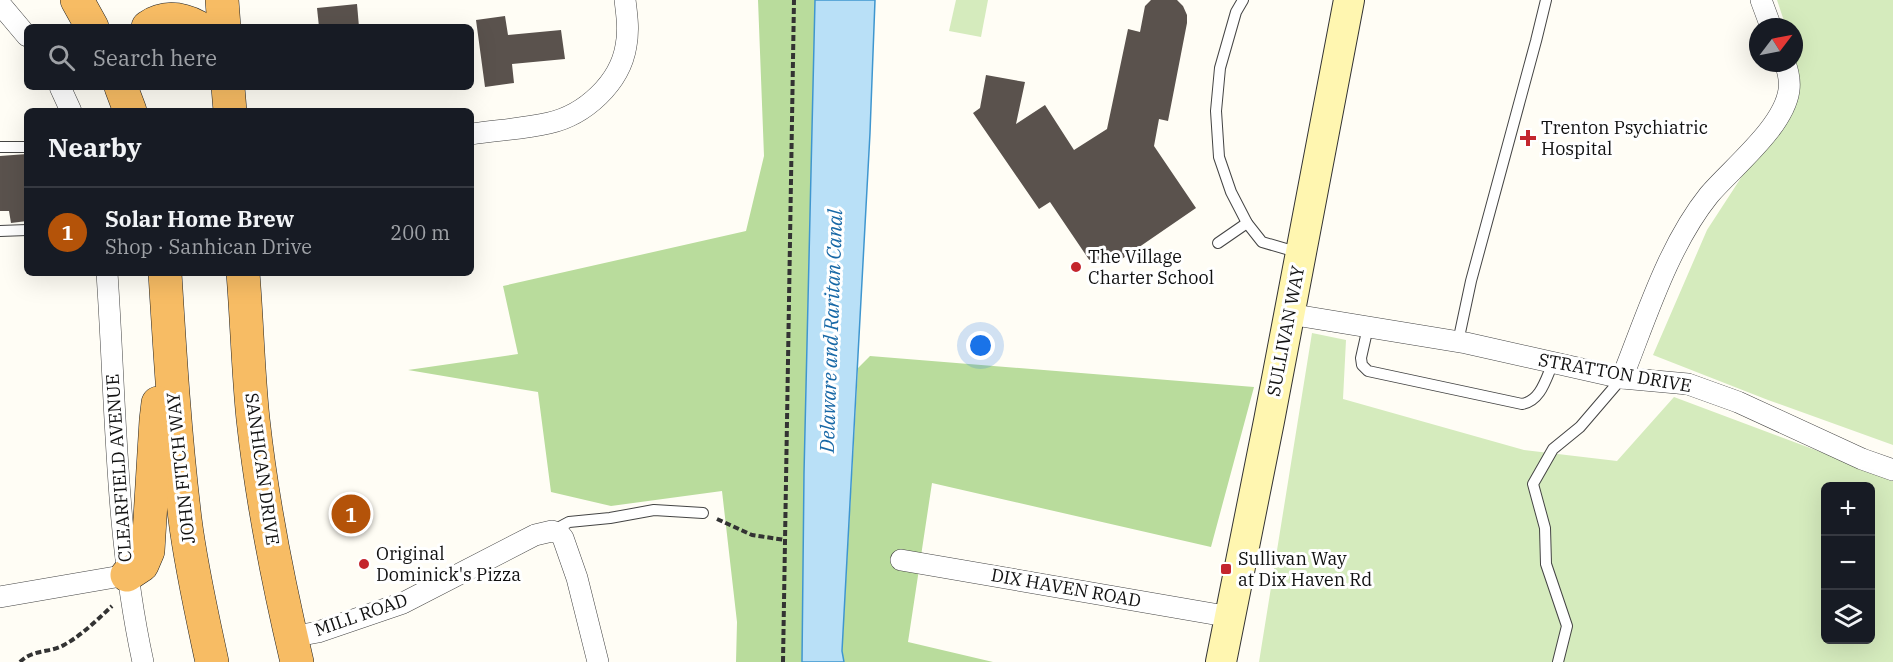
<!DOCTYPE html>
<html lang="en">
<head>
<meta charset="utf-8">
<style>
  body { margin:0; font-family:"IBM Plex Serif",serif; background:#242831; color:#f1f3f6 }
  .controls { position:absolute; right:18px; bottom:18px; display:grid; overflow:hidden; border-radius:9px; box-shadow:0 6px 24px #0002 }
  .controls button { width:54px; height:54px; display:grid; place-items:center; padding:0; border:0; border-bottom:2px solid #363941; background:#171b24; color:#f1f3f6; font:30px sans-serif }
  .compass { position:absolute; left:1749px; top:18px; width:54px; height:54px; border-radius:50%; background:#171b24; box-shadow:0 6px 24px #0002; rotate:58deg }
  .you { position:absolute; left:981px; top:346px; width:21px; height:21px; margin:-15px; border:4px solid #fff; border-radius:50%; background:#1a73e8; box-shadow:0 0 0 9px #1a73e833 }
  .badge { display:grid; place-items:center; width:39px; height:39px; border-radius:50%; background:#b45309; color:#fff; font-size:20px; font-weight:700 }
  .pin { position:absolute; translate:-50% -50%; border:3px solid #fff; box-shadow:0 2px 6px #0006 }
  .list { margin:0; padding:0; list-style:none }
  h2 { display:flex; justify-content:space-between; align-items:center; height:78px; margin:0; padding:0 24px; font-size:26px }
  h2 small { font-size:20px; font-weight:400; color:#9ea1a6 }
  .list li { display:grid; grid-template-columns:39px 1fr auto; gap:18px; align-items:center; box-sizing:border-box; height:90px; padding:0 24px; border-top:2px solid #363941 }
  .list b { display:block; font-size:22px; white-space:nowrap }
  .list p { margin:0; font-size:20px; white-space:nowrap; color:#9ea1a6 }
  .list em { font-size:20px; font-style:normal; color:#9ea1a6 }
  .icon { flex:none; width:33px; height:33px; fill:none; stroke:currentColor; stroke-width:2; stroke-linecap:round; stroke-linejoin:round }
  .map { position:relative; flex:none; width:1893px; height:662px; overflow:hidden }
  .search { position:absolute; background:#171b24; box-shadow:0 6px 24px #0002; left:24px; top:24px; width:450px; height:66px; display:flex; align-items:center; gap:15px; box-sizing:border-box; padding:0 21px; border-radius:9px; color:#9ea1a6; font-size:22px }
  .panel { position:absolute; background:#171b24; box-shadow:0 6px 24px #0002; left:24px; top:108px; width:450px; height:168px; border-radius:9px }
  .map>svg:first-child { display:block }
</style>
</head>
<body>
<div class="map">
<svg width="1893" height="662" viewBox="0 0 1893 662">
  <rect width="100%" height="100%" fill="#fffdf5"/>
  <g fill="#d5ebbd" fill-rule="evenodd">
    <polygon points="956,0 988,0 981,37 949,31"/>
    <polygon points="1777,0 1893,0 1893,445 1768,400 1653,355 1707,230 1748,167 1797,103 1791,63 1794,63 1794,27 1786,27"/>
    <path d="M 1312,333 L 1346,340 L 1343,399 L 1524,450 L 1617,461 L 1674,397 L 1893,479 L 1893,662 L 1259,662 ZM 1826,486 L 1870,486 L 1870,640 L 1826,640 Z"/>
  </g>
  <g fill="#b9dc9c">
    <polygon points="758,0 815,0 804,473 802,662 736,662 737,622 722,491 611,506 551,492 538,392 408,370 518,354 503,286 746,231 764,156"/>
    <polygon points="870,356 1254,387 1211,547 932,483 908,642 993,662 844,662 842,651 858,368"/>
  </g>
  <polygon fill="#b9e0f7" stroke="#3f96cf" stroke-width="1.5" points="815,0 875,0 870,133 842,651 844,662 802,662 804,473"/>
  <g fill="#5a524d">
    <polygon points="1151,0 1177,0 1183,6 1187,15 1187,23 1168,121 1159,119 1154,146 1196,208 1113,265 1106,255 1092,264 1050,202 1039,209 973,113 980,108 986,75 1025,82 1016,124 1045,105 1074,150 1107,129 1128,29 1140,32 1145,6"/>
    <polygon points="357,4 359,27 319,27 317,8"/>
    <polygon points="505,16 508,35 561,30 565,59 512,64 514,83 485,87 476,20"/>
    <polygon points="27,154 27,221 11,223 9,211 0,211 0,156"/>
  </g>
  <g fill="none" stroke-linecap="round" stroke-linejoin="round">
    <g stroke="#444" stroke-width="12">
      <g id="service">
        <polyline points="1243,0 1236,12 1220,68 1216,111 1219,157 1231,192 1247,223 1262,242 1300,253"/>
        <polyline points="0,147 27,147"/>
        <polyline points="0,231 27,230"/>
        <polyline points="1218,243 1247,223"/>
        <path d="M 1368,327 L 1361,358 L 1362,365 L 1368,371 L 1522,404 C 1541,401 1546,378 1553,363"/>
        <polyline points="1458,342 1471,281 1536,41 1546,0"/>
        <polyline points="554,530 569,522 610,518 654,510 703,513"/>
        <polyline points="1558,662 1567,626 1546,564 1545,528 1533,484 1553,449 1580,427 1622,378"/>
      </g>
    </g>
    <g stroke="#444" stroke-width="22">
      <g id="minor">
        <polyline points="1761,0 1771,27"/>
        <polyline points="0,4 27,36"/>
        <polyline points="60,87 71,111"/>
        <path d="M 471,134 C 497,130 523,129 549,123 C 585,115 620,83 626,46 C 629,30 627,16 625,0"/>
        <path d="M 107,273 C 116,403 115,534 143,662"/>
        <polyline points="1289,314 1466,343 1622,378 1688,384 1738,402 1862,459 1893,470"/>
        <path d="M 1622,378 C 1646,318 1668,246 1709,195 C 1733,167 1784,127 1789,90 C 1790,82 1788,71 1785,63"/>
        <polyline points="901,560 1231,617"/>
        <polyline points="0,597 127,575"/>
        <polyline points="291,637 318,632 403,603 535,535 552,531 559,533 563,538 577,578 598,662"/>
      </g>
    </g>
    <g stroke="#333" stroke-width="32">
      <polyline id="secondary" points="1221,662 1269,421 1349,0"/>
    </g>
    <g stroke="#222" stroke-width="34">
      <g id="trunk">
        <polyline points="77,0 92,27"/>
        <polyline points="222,0 224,27"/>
        <path d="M 148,27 C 164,16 181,18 198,27"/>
        <polyline points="121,87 130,111"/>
        <polyline points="228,87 230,111"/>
        <path d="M 165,273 C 170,355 175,437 185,519 C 191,567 202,615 212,662"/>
        <path d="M 243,273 C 247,322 248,371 253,419 C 262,501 278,582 297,662"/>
        <polyline points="127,575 142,565 148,551 156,420 158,403"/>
      </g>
    </g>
    <g stroke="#333" stroke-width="4" stroke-dasharray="6 3" stroke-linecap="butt">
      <polyline points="717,519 752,535 785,540"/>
      <path d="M 20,662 C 33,649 50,653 64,645 C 82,635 97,620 112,606"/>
      <polyline points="783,662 794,0"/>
    </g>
    <use href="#service" stroke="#fff" stroke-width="10"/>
    <use href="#minor" stroke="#fff" stroke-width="21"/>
    <use href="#secondary" stroke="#fff6b0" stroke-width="30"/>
    <use href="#trunk" stroke="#f7bc64" stroke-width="33"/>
  </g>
  <g fill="#c4262e" stroke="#fff" stroke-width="2">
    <path d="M1525 129h6v6h6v6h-6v6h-6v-6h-6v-6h6z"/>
    <circle cx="1076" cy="267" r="6"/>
    <circle cx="364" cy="564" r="6"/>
    <rect x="1220" y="563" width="12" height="12" rx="3"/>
  </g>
  <g text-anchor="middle" stroke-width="6" stroke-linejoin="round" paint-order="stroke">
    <g font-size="18" fill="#111" stroke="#fff" text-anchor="start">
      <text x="1541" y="134">Trenton Psychiatric<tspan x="1541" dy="21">Hospital</tspan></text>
      <text x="1088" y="263">The Village<tspan x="1088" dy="21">Charter School</tspan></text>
      <text x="376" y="560">Original<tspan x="376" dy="21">Dominick's Pizza</tspan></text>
      <text x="1238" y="565">Sullivan Way<tspan x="1238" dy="21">at Dix Haven Rd</tspan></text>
    </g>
    <g font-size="18" fill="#111" stroke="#fff">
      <text transform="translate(1286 331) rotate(-79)" y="6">SULLIVAN WAY</text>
      <text transform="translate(1615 373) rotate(10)" y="6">STRATTON DRIVE</text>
      <text transform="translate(119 468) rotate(-94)" y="6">CLEARFIELD AVENUE</text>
      <text transform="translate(181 468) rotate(-96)" y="6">JOHN FITCH WAY</text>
      <text transform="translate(262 469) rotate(82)" y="6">SANHICAN DRIVE</text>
      <text transform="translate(1066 588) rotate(10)" y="6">DIX HAVEN ROAD</text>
      <text transform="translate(361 615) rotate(-19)" y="6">MILL ROAD</text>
    </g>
    <g font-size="20" font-style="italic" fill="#1768a6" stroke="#fff">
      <text transform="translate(831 331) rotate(-88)" y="7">Delaware and Raritan Canal</text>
    </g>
  </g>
</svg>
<div class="controls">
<button>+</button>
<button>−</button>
<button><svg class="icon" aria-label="layers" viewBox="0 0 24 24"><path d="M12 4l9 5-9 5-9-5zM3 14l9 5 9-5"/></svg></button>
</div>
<svg class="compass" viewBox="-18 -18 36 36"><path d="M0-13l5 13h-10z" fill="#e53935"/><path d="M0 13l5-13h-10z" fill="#9ea1a6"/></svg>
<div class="you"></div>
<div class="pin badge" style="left:351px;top:514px">1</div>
<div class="search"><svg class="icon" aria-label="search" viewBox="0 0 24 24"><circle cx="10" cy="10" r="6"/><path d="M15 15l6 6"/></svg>Search here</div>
<section class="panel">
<h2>Nearby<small></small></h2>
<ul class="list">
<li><span class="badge">1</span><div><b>Solar Home Brew</b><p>Shop · Sanhican Drive</p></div><em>200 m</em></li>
</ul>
</section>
</div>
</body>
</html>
